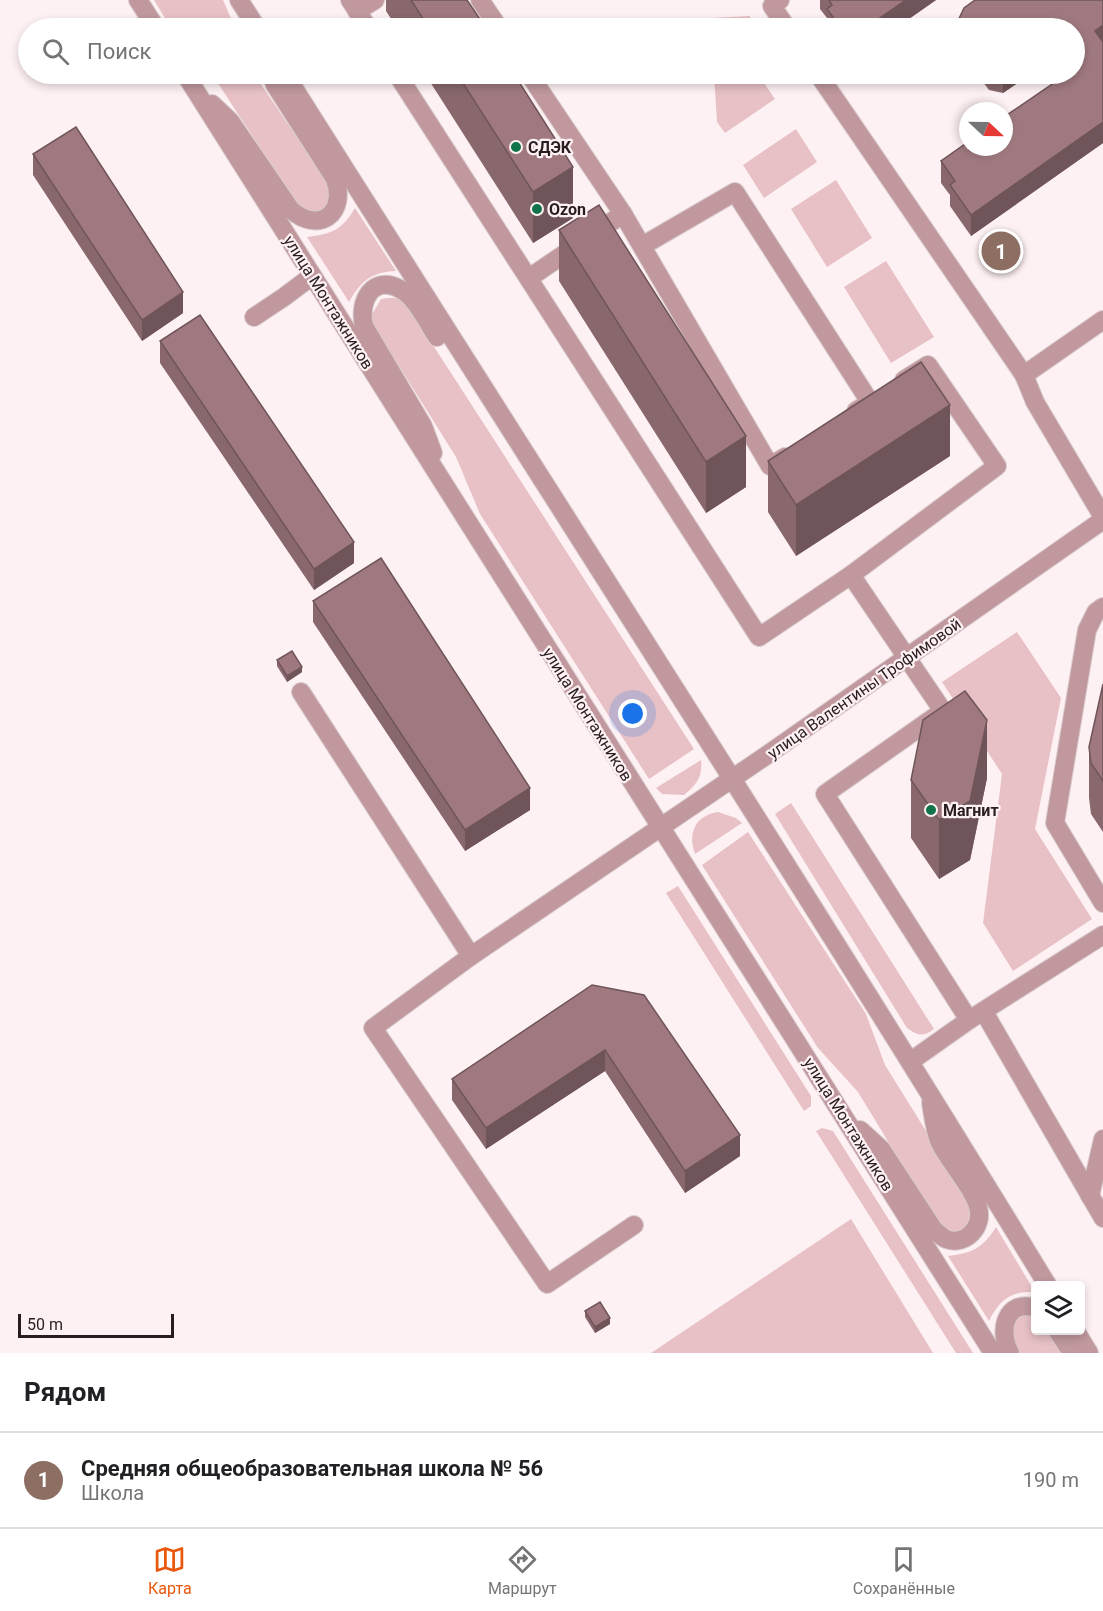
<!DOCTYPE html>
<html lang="ru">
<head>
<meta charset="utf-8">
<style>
  body { margin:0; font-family:Roboto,sans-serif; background:#f6f6f6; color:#202124 }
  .controls { position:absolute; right:18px; bottom:18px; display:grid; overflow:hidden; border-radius:6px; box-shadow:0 3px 9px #0003 }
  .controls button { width:54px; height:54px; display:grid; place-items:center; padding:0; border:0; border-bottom:2px solid #e0e0e0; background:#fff; color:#202124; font:30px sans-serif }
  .compass { position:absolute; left:959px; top:102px; width:54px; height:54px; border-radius:50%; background:#fff; box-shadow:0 3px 9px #0003; rotate:112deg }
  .scale { position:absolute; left:18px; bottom:15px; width:156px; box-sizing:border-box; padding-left:6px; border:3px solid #291d1f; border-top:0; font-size:16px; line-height:21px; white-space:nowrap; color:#291d1f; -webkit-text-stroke:4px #fef1f3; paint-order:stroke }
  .you { position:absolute; left:633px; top:714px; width:21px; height:21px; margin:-15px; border:4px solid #fff; border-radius:50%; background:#1a73e8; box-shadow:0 0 0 9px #1a73e833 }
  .badge { display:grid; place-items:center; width:39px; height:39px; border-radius:50%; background:#ea580c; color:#fff; font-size:20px; font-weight:700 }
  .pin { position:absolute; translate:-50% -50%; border:3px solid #fff; box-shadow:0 2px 6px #0006 }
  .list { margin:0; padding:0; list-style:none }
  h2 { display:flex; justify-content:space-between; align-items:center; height:78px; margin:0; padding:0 24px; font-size:26px }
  h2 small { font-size:20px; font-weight:400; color:#757577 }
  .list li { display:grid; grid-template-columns:39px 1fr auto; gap:18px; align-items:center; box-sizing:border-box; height:96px; padding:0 24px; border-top:2px solid #e0e0e0 }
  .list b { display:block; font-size:22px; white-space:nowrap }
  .list p { margin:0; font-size:20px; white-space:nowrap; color:#757577 }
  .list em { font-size:20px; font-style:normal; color:#757577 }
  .icon { flex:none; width:33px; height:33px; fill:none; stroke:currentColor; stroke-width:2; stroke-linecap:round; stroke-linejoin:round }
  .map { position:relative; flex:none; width:1103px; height:1353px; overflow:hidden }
  .search { position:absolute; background:#fff; box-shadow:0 3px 9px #0003; left:18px; right:18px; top:18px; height:66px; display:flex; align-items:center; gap:15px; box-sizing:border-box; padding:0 21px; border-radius:33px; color:#757577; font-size:22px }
  .sheet { height:174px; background:#fff }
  nav { display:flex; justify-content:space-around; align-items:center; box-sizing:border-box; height:84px; border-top:2px solid #e0e0e0; background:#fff; font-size:16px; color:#757577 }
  nav a { display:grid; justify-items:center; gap:3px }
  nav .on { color:#ea580c }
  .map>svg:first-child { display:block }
</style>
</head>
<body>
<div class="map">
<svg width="1103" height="1353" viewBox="0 0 1103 1353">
  <rect width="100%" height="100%" fill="#fef1f3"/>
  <g fill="#e7c1c6">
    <polygon points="154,0 223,0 235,28 171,28"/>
    <polygon points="750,16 751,28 712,28 711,18"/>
    <path d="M 212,74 L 254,74 L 328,183 C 331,195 331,201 322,211 L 308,212 L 298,206 Z"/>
    <polygon points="714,74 758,74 775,99 725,133 717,122"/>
    <polygon points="796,129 817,162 764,198 743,165"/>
    <polygon points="836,180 872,238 827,267 791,209"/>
    <path d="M 355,208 L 396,271 C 371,272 361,281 349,302 L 307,237 C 332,234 342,230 355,208 Z"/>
    <polygon points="886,261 934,337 891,363 844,287"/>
    <polygon points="388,298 398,298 407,305 694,749 649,779 480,514 456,457 374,326 371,316 381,299"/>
    <polygon points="1017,632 1061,698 1035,829 1092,919 1013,971 983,923 1002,774 942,682"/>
    <path d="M 701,760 C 703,777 696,785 684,795 L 662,794 L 656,788 Z"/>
    <path d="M 791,803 L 934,1029 C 923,1037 918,1036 907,1028 L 775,814 Z"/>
    <path d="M 718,812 L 736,818 L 742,823 L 695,854 C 687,833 696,815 718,812 Z"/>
    <path d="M 748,832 L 866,1014 L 885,1065 L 972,1205 C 972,1228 961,1238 940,1227 L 858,1092 L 818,1048 L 702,865 Z"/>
    <polygon points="678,886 811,1096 811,1106 804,1111 666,893"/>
    <polygon points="822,1128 833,1131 973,1353 956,1353 816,1131"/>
    <polygon points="851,1219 933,1353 651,1353"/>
    <path d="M 996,1227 L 1035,1292 C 1011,1291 1000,1299 989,1321 L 948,1256 C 972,1253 982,1249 996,1227 Z"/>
    <polygon points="1027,1315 1035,1317 1036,1330 1049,1331 1063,1353 1019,1353 1014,1345 1012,1325 1021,1316"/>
  </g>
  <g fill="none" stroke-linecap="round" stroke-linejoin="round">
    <g stroke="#d8cbcd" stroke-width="20">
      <g id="minor">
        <polyline points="138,0 156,28"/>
        <polyline points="239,0 257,28"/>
        <polyline points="350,0 368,28"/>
        <polyline points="480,0 499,28"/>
        <polyline points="780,0 772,6 787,28"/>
        <polyline points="357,11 375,0"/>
        <polyline points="185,74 993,1353"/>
        <path d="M 285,74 C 539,477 799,878 1048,1286"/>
        <polyline points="397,74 759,637 851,575 997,466 928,365 904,380"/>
        <polyline points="529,74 623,214 770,466 785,457"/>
        <polyline points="818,74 1024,375 1103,320"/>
        <path d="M 212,104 L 230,121 L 291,210 C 319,234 347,214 335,179 L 275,85 L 272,74"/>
        <polyline points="642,246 735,192 870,402 856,411"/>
        <polyline points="529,278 623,214"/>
        <polyline points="254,317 284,297 312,276"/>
        <polyline points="1024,375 1035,402 1103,517"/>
        <path d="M 433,453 L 423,426 L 364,326 C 358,302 372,274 400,289 C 416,297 427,322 437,337"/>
        <polyline points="851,575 943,711 825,794 969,1020"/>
        <polyline points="1103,607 1096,612 1087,630 1055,823 1103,903"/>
        <polyline points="301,692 471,956"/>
        <polyline points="984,1012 1103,1218"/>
        <polyline points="911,1061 969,1020 1103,935"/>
        <path d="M 860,1130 L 881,1149 L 934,1230 C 938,1233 942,1237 946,1239 C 963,1246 981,1230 979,1212 C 978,1193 949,1162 940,1143 C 935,1132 933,1116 931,1103"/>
        <polyline points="1090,1196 1103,1139"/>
        <polyline points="634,1225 547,1284 373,1028 471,956 767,755 1103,520"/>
        <polyline points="1057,1330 1072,1353"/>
        <polyline points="1075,1330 1089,1353"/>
        <path d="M 1010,1353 C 998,1332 1005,1298 1036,1308"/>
      </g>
    </g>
    <use href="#minor" stroke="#c0989e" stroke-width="18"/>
  </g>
  <g fill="#89686d">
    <polygon points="386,0 467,0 486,28 397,28 386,11"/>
    <polygon points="820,0 936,0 896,28 827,28 827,18 820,9"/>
    <polygon points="1103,0 1103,143 971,236 950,206 950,195 941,183 941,161 1063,76 1062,74 1074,74 1074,28 957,28 957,23"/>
    <polygon points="425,74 514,74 573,218 533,243"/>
    <polygon points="977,74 1031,74 1003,93 989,90"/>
    <polygon points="33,154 183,313 142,341 33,175"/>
    <polygon points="559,230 746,487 706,513 559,281"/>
    <polygon points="160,341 354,563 314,590 160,363"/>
    <polygon points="950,456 796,556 768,512 768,461"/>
    <polygon points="313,601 530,810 465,851 313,622"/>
    <polygon points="277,660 302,672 287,682 277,666"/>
    <polygon points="1103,684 1103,832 1091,814 1089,798 1089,747"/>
    <polygon points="987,778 970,860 939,879 911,838 911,780"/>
    <polygon points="592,985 740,1156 685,1193 605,1071 486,1149 452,1100 452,1079"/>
    <polygon points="585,1311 610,1324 595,1333 585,1317"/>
  </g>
  <g fill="#6f5559">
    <polygon points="906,0 936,0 896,28 865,28"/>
    <polygon points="1103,25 1103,47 1095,31"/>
    <polygon points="1003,74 1031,74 1003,93"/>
    <polygon points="1103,122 1103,143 971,236 971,215"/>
    <polygon points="573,167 573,218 533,243 533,192"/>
    <polygon points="183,292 183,313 142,341 142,320"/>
    <polygon points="950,405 950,456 796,556 796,505"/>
    <polygon points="746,436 746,487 706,513 706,462"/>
    <polygon points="354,542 354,563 314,590 314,569"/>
    <polygon points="302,667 302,672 287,682 287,676"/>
    <polygon points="987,720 987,778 970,860 939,879 939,820"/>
    <polygon points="530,788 530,810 465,851 465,830"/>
    <polygon points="605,1050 605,1071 486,1149 486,1128"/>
    <polygon points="740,1135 740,1156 685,1193 685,1171"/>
    <polygon points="610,1318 610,1324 595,1333 595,1327"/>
  </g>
  <g fill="#9f797f" stroke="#6f5559" stroke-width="1.5">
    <polygon points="411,0 467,0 486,28 429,28"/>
    <polygon points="829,0 906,0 865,28 841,28 827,9 832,5"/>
    <polygon points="975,0 1103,0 1103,25 1095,31 1103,42 1103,122 971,215 950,185 955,181 941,161 968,142 968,147 1004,147 1004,117 1067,74 1074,74 1074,28 961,28 957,23 964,8"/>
    <polygon points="457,74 514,74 573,167 533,192"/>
    <polygon points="76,127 183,292 142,320 33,154"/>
    <polygon points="599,205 746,436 706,462 559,230"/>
    <polygon points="200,315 354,542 314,569 160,341"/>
    <polygon points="921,362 950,405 796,505 768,461"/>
    <polygon points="381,558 530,788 465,830 313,601"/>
    <polygon points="292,651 302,667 287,676 277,660"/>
    <polygon points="1103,684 1103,781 1091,763 1089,747"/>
    <polygon points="965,691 987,720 970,801 939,820 911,780 923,720"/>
    <polygon points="592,985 644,995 740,1135 685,1171 605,1050 486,1128 452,1079"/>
    <polygon points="600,1302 610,1318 595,1327 585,1311"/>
  </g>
  <g fill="#10734a" stroke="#fef1f3" stroke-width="2">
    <circle cx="516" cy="147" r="6"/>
    <circle cx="537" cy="209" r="6"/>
    <circle cx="931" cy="810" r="6"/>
  </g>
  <g text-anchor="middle" stroke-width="4.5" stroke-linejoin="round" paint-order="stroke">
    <g font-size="16" font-weight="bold" fill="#291d1f" stroke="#fef1f3" text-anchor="start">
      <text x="528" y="153">СДЭК</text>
      <text x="549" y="215">Ozon</text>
      <text x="943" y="816">Магнит</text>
    </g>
    <g font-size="16" fill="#291d1f" stroke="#fef1f3">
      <text transform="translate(329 302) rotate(58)" y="6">улица Монтажников</text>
      <text transform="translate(864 688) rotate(-35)" y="6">улица Валентины Трофимовой</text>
      <text transform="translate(588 714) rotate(58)" y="6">улица Монтажников</text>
      <text transform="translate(849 1124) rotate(58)" y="6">улица Монтажников</text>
    </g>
  </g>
</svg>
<div class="controls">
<button><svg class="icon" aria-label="layers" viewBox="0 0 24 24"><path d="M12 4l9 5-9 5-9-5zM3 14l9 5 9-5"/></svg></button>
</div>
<svg class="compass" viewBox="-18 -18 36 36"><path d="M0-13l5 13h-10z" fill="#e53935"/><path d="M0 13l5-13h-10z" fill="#757577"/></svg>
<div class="scale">50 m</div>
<div class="you"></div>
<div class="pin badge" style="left:1001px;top:251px;background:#8d6e63">1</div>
<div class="search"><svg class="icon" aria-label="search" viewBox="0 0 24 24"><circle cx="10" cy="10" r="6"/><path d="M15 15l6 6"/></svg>Поиск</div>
</div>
<section class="sheet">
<h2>Рядом<small></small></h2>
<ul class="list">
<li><span class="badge" style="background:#8d6e63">1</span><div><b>Средняя общеобразовательная школа № 56</b><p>Школа</p></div><em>190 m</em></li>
</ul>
</section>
<nav>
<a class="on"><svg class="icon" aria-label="map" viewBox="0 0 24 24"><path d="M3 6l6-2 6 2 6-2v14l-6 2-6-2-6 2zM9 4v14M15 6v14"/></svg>Карта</a>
<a><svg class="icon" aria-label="directions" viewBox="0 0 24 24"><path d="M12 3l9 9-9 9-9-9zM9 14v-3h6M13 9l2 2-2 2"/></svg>Маршрут</a>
<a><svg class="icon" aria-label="saved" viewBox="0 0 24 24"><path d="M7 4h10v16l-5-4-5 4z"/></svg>Сохранённые</a>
</nav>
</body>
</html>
